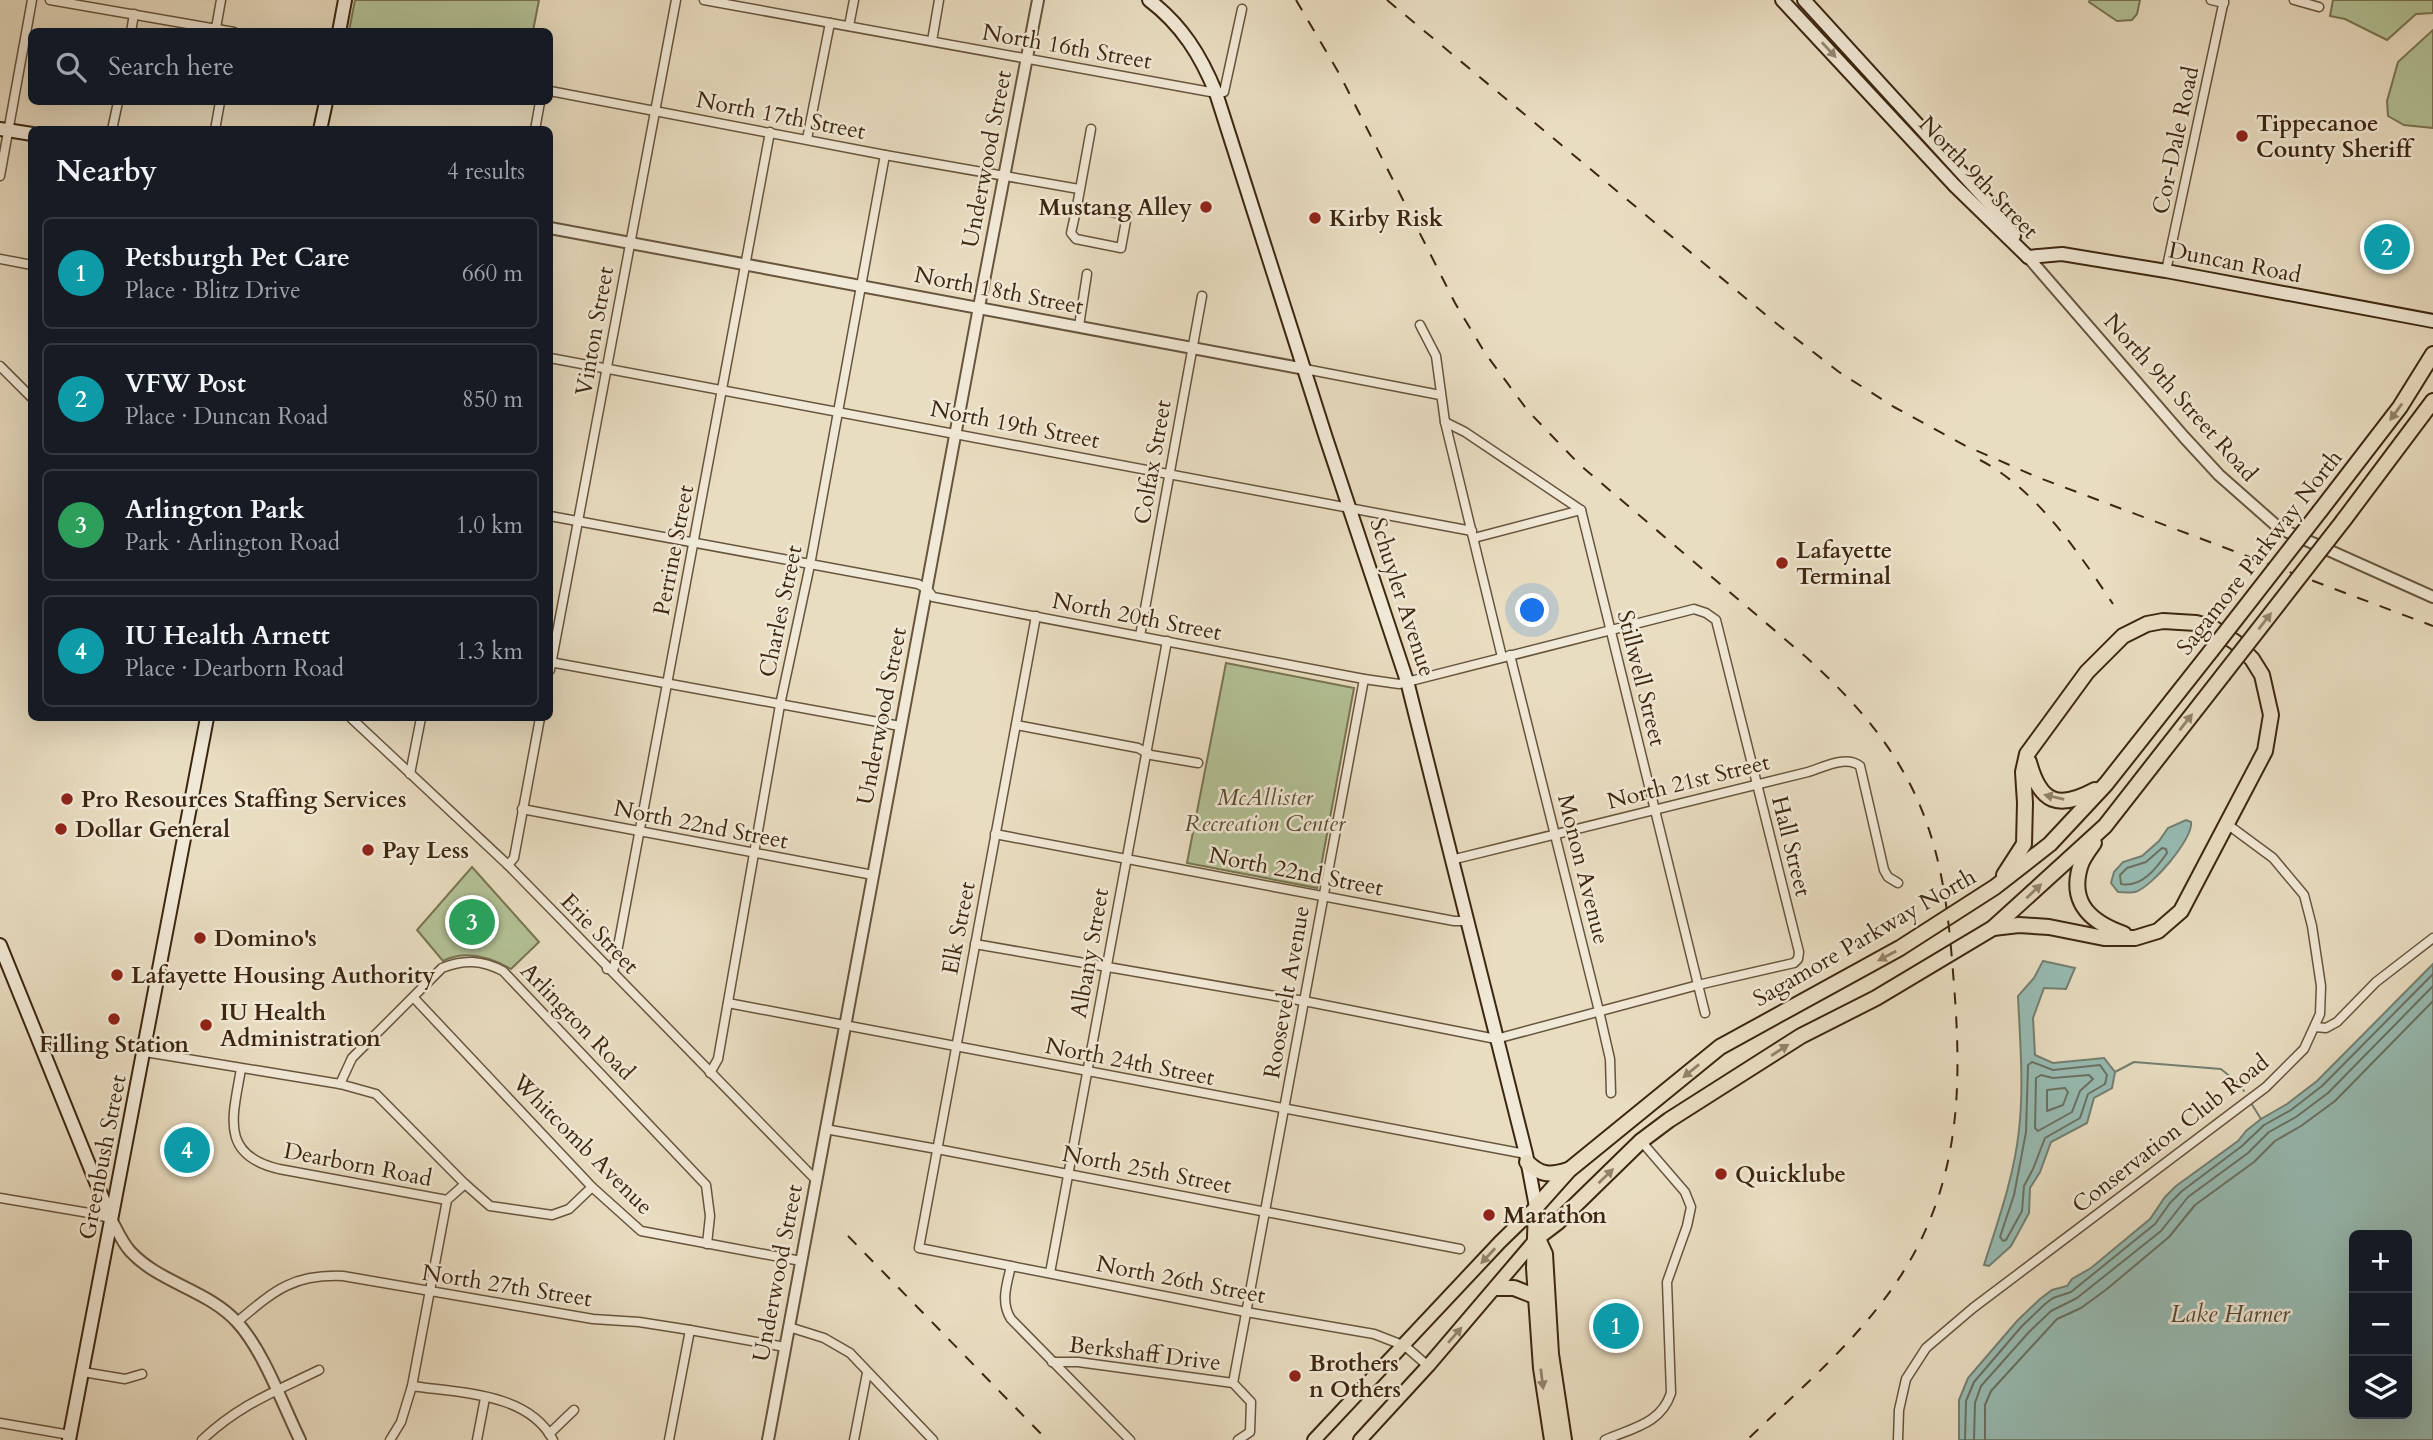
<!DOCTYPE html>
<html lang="en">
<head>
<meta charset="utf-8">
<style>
  body { margin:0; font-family:Cardo,serif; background:#20242c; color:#f1f3f6 }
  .controls { position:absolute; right:21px; bottom:21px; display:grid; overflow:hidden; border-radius:10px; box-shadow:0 7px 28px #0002 }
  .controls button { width:63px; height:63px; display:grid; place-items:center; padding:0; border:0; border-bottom:2px solid #363941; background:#171b24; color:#f1f3f6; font:35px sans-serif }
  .you { position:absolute; left:1533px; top:611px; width:24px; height:24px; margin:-18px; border:5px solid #fff; border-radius:50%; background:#1a73e8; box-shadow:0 0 0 10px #1a73e833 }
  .badge { display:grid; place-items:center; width:46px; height:46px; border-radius:50%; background:#0f766e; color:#fff; font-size:23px; font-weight:700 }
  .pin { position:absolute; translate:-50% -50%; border:4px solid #fff; box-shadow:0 2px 7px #0006 }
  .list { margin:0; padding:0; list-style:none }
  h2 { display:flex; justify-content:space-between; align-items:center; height:91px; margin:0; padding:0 28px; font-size:30px }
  h2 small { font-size:23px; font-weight:400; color:#9ea1a6 }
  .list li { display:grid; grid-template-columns:46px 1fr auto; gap:21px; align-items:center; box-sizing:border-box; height:112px; margin:0 14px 14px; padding:0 14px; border:2px solid #363941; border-radius:10px }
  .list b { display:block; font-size:26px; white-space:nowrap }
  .list p { margin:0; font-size:23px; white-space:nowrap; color:#9ea1a6 }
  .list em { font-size:23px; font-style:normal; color:#9ea1a6 }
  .icon { flex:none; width:38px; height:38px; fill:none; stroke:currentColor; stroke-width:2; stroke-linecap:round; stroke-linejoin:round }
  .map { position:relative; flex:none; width:2433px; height:1440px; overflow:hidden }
  .search { position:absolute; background:#171b24; box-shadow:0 7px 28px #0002; left:28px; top:28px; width:525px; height:77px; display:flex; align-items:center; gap:18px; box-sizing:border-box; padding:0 24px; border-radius:10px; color:#9ea1a6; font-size:26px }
  .panel { position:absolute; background:#171b24; box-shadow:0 7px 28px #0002; left:28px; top:126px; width:525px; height:595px; border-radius:10px }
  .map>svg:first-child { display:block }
</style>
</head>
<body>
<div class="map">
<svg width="2433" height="1440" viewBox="0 0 2433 1440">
  <rect width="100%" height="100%" fill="#e9ddc1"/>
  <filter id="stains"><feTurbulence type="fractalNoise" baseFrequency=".00286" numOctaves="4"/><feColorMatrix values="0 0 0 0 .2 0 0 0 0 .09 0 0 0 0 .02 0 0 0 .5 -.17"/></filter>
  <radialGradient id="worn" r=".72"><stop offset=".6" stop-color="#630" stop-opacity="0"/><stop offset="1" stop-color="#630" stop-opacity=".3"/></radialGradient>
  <g fill="#b3c296" stroke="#787452" stroke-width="2">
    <polygon points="355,0 539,0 533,31 349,31"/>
    <polygon points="2090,0 2140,0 2137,14 2132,20 2117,21 2089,2"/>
    <polygon points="2333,0 2433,0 2433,13 2416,14 2387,40 2345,19 2330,16"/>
    <polygon points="2433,30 2433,128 2404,125 2388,116 2387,101 2398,62"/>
    <polygon points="1226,663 1354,688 1317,888 1187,863"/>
    <path d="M 472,867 L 539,942 L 511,969 C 490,957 466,949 443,961 L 417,930 Z"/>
  </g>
  <g fill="#97bbb3" stroke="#737f71" stroke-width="2" fill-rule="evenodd">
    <path d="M 2186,820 L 2191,822 C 2194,838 2151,888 2135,892 C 2131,893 2123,892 2118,892 L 2111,883 L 2114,872 L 2123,862 L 2142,856 L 2159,841 L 2168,828 Z"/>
    <path d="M 2043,961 L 2075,968 L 2066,989 L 2044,988 L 2033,1018 L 2035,1055 L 2053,1063 L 2104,1058 L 2115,1072 L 2112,1088 L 2094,1098 L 2087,1123 L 2051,1142 L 2040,1172 L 2030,1188 L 2029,1213 L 2011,1246 L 1989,1266 L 1984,1265 C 1998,1221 2014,1177 2019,1130 C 2024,1086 2020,1041 2018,996 L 2034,978 Z"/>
    <path d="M 2433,964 L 2433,1440 L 1959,1440 L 1959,1400 L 1968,1378 L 2017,1321 L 2040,1299 L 2052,1290 L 2067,1286 L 2072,1279 L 2091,1268 L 2150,1219 L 2165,1197 L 2176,1186 L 2238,1141 L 2246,1131 L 2261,1119 L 2287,1104 L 2317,1081 ZM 2407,1235 L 2407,1414 L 2354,1414 L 2354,1235 Z"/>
  </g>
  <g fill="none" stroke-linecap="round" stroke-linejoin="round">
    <g stroke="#6a7061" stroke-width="2">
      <path d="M 2162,848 L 2166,849 L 2167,853 C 2156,869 2141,888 2121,884 L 2120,875 L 2127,868 L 2146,862 Z"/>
      <polygon points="2032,1062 2053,1070 2100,1065 2107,1075 2105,1084 2088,1094 2080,1118 2045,1138 2033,1169 2024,1186 2022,1211 2006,1240 2003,1241 2000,1237 2014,1195 2026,1132 2028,1065"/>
      <polygon points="2041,1075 2053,1078 2089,1075 2093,1079 2080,1091 2072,1112 2038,1131 2035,1128 2036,1078"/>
      <polygon points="2065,1088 2068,1092 2063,1105 2047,1111 2047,1090"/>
      <polyline points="1965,1440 1966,1401 1974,1382 2022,1326 2045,1304 2053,1298 2071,1292 2155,1224 2170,1203 2182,1191 2242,1146 2264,1125 2291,1110 2322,1086 2433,974"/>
      <polyline points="1974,1440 1975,1403 1981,1386 2029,1332 2051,1311 2077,1298 2161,1231 2188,1197 2248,1153 2269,1132 2296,1117 2328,1093 2433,986"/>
      <polyline points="1985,1440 1985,1405 1991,1391 2057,1319 2081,1308 2107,1289 2169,1237 2195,1205 2254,1162 2275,1141 2301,1126 2335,1101 2433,1001"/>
    </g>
    <g stroke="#737f71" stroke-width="2">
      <polyline points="2115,1072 2134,1062 2221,1069 2239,1084 2244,1091"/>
      <polyline points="2251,1103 2261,1119"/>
    </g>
    <g stroke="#68543c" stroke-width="11">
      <g id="minor">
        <polyline points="50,0 234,32"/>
        <polyline points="704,0 1216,93 1224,92 1242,9"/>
        <polyline points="2211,0 2224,3"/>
        <polyline points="2294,0 2319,7"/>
        <polyline points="849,26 854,0"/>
        <polyline points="216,28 221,0"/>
        <polyline points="131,32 134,14"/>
        <polyline points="932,41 939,0"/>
        <polyline points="550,91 885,155 1079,189"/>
        <polyline points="112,130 118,102"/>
        <polyline points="215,130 220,102"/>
        <polyline points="535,130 540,102"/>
        <polyline points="807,139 830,23"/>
        <polyline points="0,176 32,0"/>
        <polygon points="1077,206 1127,215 1121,248 1076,239 1071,233"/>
        <polyline points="1077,206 1091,129"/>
        <polyline points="0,259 32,265"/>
        <polyline points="2166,271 2224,0"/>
        <polyline points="1420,325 1436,356 1445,422 1502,657"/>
        <polyline points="1079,326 1087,274"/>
        <polyline points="550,358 1472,531"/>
        <polyline points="0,366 32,398"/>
        <polyline points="1305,369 1440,395"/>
        <polyline points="1445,422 1465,432 1581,510 1705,1013"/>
        <polyline points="550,516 918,584 927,589 933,597 1364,679 1399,684 1694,609 1706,613 1716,620 1799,952 1798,959 1794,963 1698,985 1496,1039 1304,1001 975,944"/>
        <polyline points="1474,538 1581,510"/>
        <polyline points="1036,616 919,1248 1246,1312 1374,1334 1405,1346 1428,1366"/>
        <polyline points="1140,636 1202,296"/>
        <polyline points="1510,655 1599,1011 1610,1059 1611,1093"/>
        <polyline points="550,662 900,726"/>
        <polyline points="550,670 676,0"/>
        <polyline points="351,718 508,865 816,1180"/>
        <polyline points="1016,725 1138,748 1151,755 1198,763"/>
        <polyline points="410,774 421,718"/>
        <polyline points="522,809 873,875"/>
        <polyline points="995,834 1454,921 1466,921"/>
        <path d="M 1451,860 L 1808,772 C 1824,767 1846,755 1860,766 L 1884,870 L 1888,877 L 1898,883"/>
        <polyline points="508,865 514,858 540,718"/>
        <polyline points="607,969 614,968 770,132"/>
        <polyline points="414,998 592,1187 641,1231 801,1261"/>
        <polyline points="728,1003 1526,1154"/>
        <polyline points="2315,1027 2326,1028 2337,1022 2376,982 2433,938"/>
        <polyline points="145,1052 340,1084 376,1094 465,1184 490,1206 552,1215 569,1209 592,1187"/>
        <path d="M 241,1069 C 233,1116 219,1155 279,1169 L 447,1200 L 465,1184"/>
        <polyline points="710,1073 718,1059 780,705 810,565 885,155"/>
        <path d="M 340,1084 L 352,1058 L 442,968 C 464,959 482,960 503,971 L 706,1185 L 710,1216 L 707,1244"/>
        <polyline points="825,1129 937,1149 1460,1249"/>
        <polyline points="0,1198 95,1214 111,1219"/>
        <path d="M 1011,1266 C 1007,1284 1000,1302 1011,1319 L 1130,1440"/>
        <polyline points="1050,1273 1167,641"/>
        <path d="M 237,1322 C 274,1291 292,1274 343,1276 L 593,1319 L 639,1322 L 690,1330 L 785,1347"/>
        <polyline points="789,1327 824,1338 850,1353 933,1440"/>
        <polyline points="1052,1362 1078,1362 1233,1383"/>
        <polyline points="83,1372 125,1379 142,1374"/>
        <path d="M 412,1386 C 458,1393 528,1392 553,1440"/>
        <polyline points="0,1423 70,1435"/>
        <polyline points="549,1434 574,1410"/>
        <path d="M 202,1440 C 239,1405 274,1392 319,1370"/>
        <polyline points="390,1440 401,1422 412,1386 447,1200"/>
        <polyline points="477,1440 485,1398"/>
        <polyline points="669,1440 690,1330"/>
        <polyline points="854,1440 867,1373"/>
        <polyline points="1238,1440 1250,1432 1251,1402 1233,1383 1364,679"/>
        <path d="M 1605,1440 C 1632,1428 1661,1424 1671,1393 L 1667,1282 L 1687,1226 L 1691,1207 L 1685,1192 L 1641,1141"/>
        <polyline points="1898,1440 1899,1410 1906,1379 1926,1348 1973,1308 2266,1087 2304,1049 2320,1014 2321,986 2312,926 2304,895 2273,858 2227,824"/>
      </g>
    </g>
    <g stroke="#68543c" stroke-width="14">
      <g id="tertiary">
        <polyline points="550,228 1305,369"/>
        <polyline points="2028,257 2184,437 2219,475 2279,528 2433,597"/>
        <path d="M 111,1219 C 117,1230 122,1242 130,1251 C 159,1283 208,1290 237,1322 C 263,1350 283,1405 300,1440"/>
        <polyline points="768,1440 979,307 1038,0"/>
      </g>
    </g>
    <g stroke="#3d260f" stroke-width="16">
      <g id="secondary">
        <path d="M 1149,0 C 1182,25 1201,56 1216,93 L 1326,438 L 1407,681 L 1526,1154 L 1536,1207"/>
        <polyline points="1782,0 1955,186 2028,257"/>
        <polyline points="1804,0 2001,216 2014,236"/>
        <polyline points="339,32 345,0"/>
        <polyline points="0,129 32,134"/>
        <polyline points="320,130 326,102"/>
        <polyline points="2028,257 2062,254 2166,271 2433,321"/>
        <polyline points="0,945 111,1219"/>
        <polyline points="69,1440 207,718"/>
      </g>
    </g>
    <g stroke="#3d260f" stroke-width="16">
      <g id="primary">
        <polyline points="1314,1440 1500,1242 1536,1207"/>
        <polyline points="1360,1440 1428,1366 1537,1238"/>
      </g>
    </g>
    <g stroke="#3d260f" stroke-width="18">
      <g id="trunk">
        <polyline points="2320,511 2400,407 2433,354"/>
        <polyline points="2343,521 2433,401"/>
        <path d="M 2029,762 C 2040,803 2058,810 2095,790"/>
        <path d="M 2094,843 C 2089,850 2082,859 2080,867 C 2069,905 2093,923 2124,934"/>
        <polyline points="1993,928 2019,925 2049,927 2104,938 2135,938 2158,931 2181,911 2265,751 2271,715 2262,675 2252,659 2235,642 2213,628 2196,623 2163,621 2147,624 2123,636 2087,672 2027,754 2023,772 2025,803 2024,844 2004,875"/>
        <path d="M 1527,1162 C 1540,1175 1550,1176 1568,1170"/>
        <polyline points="1537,1238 1558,1222 1641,1141 1669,1120 1801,1036 1876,998 1993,928 2105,826 2223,675"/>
        <polyline points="1539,1241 1545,1254 1551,1354 1564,1440"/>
        <polyline points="1496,1288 1514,1288 1537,1297"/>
        <polyline points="1552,1440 1541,1368 1534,1268 1536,1207 1569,1170 1720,1047 1900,948 1995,887 2050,844 2106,784 2211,651"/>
      </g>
    </g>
    <use href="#minor" stroke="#f1e9d7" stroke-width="8"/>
    <use href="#tertiary" stroke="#f1e9d7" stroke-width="10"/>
    <use href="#secondary" stroke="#f1e9d7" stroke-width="12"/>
    <use href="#primary" stroke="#e9ddc1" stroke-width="12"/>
    <use href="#trunk" stroke="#e9ddc1" stroke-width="14"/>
    <g stroke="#3d260f" stroke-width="2" stroke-dasharray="12 12" stroke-linecap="butt">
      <path d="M 1296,0 L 1340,75 L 1455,303 L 1485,353 L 1511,388 L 1528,411 L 1580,465 L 1806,657 C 1849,696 1886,736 1912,788 C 1941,847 1948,907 1953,972 C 1961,1069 1963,1157 1918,1246 C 1878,1324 1809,1380 1747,1440"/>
      <polyline points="1387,0 1772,320 1839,372 1894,407 1966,446 2037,477 2433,626"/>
      <path d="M 1980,460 C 2036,489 2079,553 2113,604"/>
      <polyline points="848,1236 1047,1440"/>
    </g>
    <g stroke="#3d260f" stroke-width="18" stroke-linecap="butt">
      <g id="trunk-bridge">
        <polyline points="2211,651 2320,511"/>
        <polyline points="2223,675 2343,521"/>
      </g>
    </g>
    <use href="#trunk-bridge" stroke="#e9ddc1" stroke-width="14"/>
  </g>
  <defs><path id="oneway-solid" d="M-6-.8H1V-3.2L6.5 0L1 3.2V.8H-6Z" transform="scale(1.75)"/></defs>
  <use fill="#978873" href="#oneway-solid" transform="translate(1829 50) rotate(47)"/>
  <g fill="#938268">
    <use href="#oneway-solid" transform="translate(2396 412) rotate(126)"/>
    <use href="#oneway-solid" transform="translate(2265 621) rotate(-52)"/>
    <use href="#oneway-solid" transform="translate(2186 722) rotate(-52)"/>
    <use href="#oneway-solid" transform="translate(2054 797) rotate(-167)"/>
    <use href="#oneway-solid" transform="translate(2034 891) rotate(-43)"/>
    <use href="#oneway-solid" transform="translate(1887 956) rotate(152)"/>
    <use href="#oneway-solid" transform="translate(1780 1050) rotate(-33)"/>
    <use href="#oneway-solid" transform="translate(1691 1071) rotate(141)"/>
    <use href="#oneway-solid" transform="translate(1606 1176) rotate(-44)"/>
    <use href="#oneway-solid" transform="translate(1488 1256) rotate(133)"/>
    <use href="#oneway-solid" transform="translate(1455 1335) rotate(-49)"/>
    <use href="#oneway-solid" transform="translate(1542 1379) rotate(83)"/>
  </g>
  <g fill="#8f2418" stroke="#f1e9d7" stroke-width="2.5">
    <circle cx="2242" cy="136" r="7"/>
    <circle cx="1206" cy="207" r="7"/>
    <circle cx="1315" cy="218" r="7"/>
    <circle cx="1782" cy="563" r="7"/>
    <circle cx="67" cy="799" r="7"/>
    <circle cx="61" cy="829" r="7"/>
    <circle cx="368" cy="850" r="7"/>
    <circle cx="200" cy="938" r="7"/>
    <circle cx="117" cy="975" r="7"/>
    <circle cx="114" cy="1019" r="7"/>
    <circle cx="206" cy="1025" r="7"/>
    <circle cx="1721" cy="1174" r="7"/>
    <circle cx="1489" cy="1215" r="7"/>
    <circle cx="1295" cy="1376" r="7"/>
  </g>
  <g text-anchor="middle" stroke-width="5" stroke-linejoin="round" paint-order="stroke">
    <g font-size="23" fill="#3d260f" stroke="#f1e9d7">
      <text transform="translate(1067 46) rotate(10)" y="8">North 16th Street</text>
      <text transform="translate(781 115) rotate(11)" y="8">North 17th Street</text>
      <text transform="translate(2175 140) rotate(-78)" y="8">Cor-Dale Road</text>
      <text transform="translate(986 159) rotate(-79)" y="8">Underwood Street</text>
      <text transform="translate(1979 177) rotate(46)" y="8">North 9th Street</text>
      <text transform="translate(2235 262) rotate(11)" y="8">Duncan Road</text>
      <text transform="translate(999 290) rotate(11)" y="8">North 18th Street</text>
      <text transform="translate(594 331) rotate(-80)" y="8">Vinton Street</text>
      <text transform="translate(2181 397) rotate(48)" y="8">North 9th Street Road</text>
      <text transform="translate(1015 424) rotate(11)" y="8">North 19th Street</text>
      <text transform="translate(1152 462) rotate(-80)" y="8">Colfax Street</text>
      <text transform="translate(673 550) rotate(-79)" y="8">Perrine Street</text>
      <text transform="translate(2259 552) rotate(-52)" y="8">Sagamore Parkway North</text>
      <text transform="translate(1403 597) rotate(72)" y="8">Schuyler Avenue</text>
      <text transform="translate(780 611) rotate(-78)" y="8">Charles Street</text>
      <text transform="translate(1137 616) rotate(11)" y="8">North 20th Street</text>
      <text transform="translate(1642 678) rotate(76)" y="8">Stillwell Street</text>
      <text transform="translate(881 716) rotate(-79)" y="8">Underwood Street</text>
      <text transform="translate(1688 781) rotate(-14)" y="8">North 21st Street</text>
      <text transform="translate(701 824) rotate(11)" y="8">North 22nd Street</text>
      <text transform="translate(1792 846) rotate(76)" y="8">Hall Street</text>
      <text transform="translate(1584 869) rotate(76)" y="8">Monon Avenue</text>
      <text transform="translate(1296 871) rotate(11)" y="8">North 22nd Street</text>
      <text transform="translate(958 928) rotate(-79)" y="8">Elk Street</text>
      <text transform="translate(600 933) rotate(46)" y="8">Erie Street</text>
      <text transform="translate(1864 937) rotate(-30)" y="8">Sagamore Parkway North</text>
      <text transform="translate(1089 953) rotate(-80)" y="8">Albany Street</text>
      <text transform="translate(1286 992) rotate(-80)" y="8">Roosevelt Avenue</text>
      <text transform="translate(578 1021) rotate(46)" y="8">Arlington Road</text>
      <text transform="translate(1130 1061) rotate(11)" y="8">North 24th Street</text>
      <text transform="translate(2170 1133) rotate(-38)" y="8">Conservation Club Road</text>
      <text transform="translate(583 1144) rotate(45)" y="8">Whitcomb Avenue</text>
      <text transform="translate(102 1157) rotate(-79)" y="8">Greenbush Street</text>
      <text transform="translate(358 1164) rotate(11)" y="8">Dearborn Road</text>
      <text transform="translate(1147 1169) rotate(11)" y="8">North 25th Street</text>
      <text transform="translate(777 1273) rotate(-79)" y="8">Underwood Street</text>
      <text transform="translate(1181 1279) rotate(11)" y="8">North 26th Street</text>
      <text transform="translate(507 1285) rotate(9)" y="8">North 27th Street</text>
      <text transform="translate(1145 1353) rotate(7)" y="8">Berkshaff Drive</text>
    </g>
    <g font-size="23" font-weight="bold" fill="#3d260f" stroke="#f1e9d7" text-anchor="start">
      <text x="2256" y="131">Tippecanoe<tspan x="2256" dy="26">County Sheriff</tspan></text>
      <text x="1192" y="215" text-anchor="end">Mustang Alley</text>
      <text x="1329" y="226">Kirby Risk</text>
      <text x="1796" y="558">Lafayette<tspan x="1796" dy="26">Terminal</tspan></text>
      <text x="81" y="807">Pro Resources Staffing Services</text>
      <text x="75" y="837">Dollar General</text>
      <text x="382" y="858">Pay Less</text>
      <text x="214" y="946">Domino's</text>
      <text x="131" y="983">Lafayette Housing Authority</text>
      <text x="220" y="1020">IU Health<tspan x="220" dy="26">Administration</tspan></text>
      <text x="114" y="1052" text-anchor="middle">Filling Station</text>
      <text x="1735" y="1182">Quicklube</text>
      <text x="1503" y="1223">Marathon</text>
      <text x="1309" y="1371">Brothers<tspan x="1309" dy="26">n Others</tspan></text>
    </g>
    <g font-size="23" font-style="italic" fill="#5a4d31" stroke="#f1e9d7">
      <text x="1265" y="805">McAllister<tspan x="1265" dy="26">Recreation Center</tspan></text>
    </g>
    <g font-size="24" font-style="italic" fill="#544b38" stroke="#f1e9d7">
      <text x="2230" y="1322">Lake Harner</text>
    </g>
  </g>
  <rect width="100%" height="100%" filter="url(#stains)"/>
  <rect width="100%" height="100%" fill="url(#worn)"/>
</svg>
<div class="controls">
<button>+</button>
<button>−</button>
<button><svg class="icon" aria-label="layers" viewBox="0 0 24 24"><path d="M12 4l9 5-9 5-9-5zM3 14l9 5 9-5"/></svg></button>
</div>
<div class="you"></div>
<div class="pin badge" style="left:1616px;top:1326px;background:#0f9aa8">1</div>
<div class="pin badge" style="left:2387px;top:247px;background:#0f9aa8">2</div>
<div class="pin badge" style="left:472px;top:922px;background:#2e9e5b">3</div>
<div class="pin badge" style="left:187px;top:1150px;background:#0f9aa8">4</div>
<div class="search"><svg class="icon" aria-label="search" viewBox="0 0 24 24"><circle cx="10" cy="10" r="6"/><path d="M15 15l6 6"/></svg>Search here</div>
<section class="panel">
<h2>Nearby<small>4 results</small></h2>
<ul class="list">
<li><span class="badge" style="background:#0f9aa8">1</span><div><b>Petsburgh Pet Care</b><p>Place · Blitz Drive</p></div><em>660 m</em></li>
<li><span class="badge" style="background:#0f9aa8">2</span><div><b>VFW Post</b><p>Place · Duncan Road</p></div><em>850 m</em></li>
<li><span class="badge" style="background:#2e9e5b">3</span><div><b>Arlington Park</b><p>Park · Arlington Road</p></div><em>1.0 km</em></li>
<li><span class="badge" style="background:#0f9aa8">4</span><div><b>IU Health Arnett</b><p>Place · Dearborn Road</p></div><em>1.3 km</em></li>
</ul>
</section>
</div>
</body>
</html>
